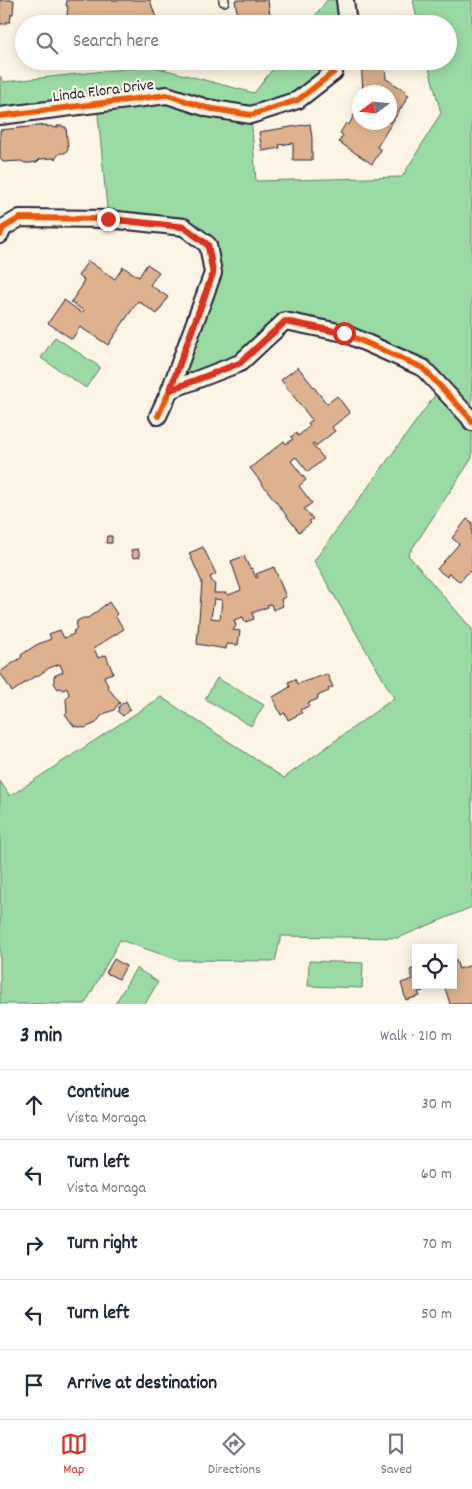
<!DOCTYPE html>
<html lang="en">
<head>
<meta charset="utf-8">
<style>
  body { margin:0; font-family:Dekko,sans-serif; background:#f6f6f7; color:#1f2937 }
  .controls { position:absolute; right:15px; bottom:15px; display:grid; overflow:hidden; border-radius:0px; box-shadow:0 2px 12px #0003 }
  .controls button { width:45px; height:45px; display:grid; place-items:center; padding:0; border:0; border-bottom:1px solid #e0e1e3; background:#fff; color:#1f2937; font:25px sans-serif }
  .compass { position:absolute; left:352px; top:85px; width:45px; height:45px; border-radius:50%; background:#fff; box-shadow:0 2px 12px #0003; rotate:255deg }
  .stop { position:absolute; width:15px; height:15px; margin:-11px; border:4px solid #d93025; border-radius:50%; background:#fff }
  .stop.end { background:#d93025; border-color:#fff; box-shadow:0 1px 5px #0008 }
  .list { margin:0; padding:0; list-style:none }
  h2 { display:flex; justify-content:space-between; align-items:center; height:65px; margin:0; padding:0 20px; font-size:21px }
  h2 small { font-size:16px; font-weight:400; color:#747a83 }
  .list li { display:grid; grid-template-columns:32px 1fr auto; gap:15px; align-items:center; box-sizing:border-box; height:70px; padding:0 20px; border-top:1px solid #e0e1e3 }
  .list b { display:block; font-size:19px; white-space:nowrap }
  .list p { margin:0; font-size:16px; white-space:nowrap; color:#747a83 }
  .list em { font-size:16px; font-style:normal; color:#747a83 }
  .icon { flex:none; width:28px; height:28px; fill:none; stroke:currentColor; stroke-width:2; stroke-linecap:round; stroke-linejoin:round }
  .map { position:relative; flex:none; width:472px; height:1004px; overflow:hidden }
  .search { position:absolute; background:#fff; box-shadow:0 2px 12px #0003; left:15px; right:15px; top:15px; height:55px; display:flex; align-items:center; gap:12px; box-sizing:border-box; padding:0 18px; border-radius:28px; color:#747a83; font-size:19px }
  .sheet { height:415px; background:#fff }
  nav { display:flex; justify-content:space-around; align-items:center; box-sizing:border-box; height:70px; border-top:1px solid #e0e1e3; background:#fff; font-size:14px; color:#747a83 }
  nav a { display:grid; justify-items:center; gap:2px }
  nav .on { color:#d93025 }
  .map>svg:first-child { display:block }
</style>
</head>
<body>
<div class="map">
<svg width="472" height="1004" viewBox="0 0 472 1004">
  <rect width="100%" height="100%" fill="#fcf5e5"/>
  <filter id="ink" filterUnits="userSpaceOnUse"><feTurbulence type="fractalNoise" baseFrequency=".02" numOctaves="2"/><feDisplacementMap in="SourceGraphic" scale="10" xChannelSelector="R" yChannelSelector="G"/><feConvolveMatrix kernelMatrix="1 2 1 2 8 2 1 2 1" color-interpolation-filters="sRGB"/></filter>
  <g filter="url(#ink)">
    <g fill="#9adaa4" stroke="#5e7e70">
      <polygon points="327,0 345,0 348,24 309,24"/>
      <polygon points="413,0 472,0 472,458 408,555 472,629 472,907 398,938 281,936 275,961 178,960 120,940 85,1004 0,1004 0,781 10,796 161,697 284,778 394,698 314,561 441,387 423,368 285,321 240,363 170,390 213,273 208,245 184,227 108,219 97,104 0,116 0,76 4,82 151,66 254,93 279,61 337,61 298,100 251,115 256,181 402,177 441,113 427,61 448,61 448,24 418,24"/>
      <polygon points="55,337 100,367 86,388 41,358"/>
      <polygon points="217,678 264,705 251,726 205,699"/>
      <polygon points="309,961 363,963 362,988 308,986"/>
      <polygon points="136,968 158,982 145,1004 115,1004"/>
    </g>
    <g fill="#deb18f" stroke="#22223b" fill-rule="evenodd">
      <polygon points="0,0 14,0 13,14 11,14 10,22 6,22 6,24 0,24"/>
      <polygon points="67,0 150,0 157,21 150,24 68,24 69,18 67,17 68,6 66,6"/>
      <polygon points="235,0 268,0 271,24 239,24"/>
      <polygon points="361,61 385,61 386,79 406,91 405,93 409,95 377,147 381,150 372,164 339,142 343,135 340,133 346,123 349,125 360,103 360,122 390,122 390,92 363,92"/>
      <polygon points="310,124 312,138 312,160 293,160 293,143 279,145 280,148 262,151 259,132"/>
      <polygon points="47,125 47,127 50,126 55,128 57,128 57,126 63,126 63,127 66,127 68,149 65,153 60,153 55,159 54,158 40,159 37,162 30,163 25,163 21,161 3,162 0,158 0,130"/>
      <polygon points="88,261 115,279 123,267 139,277 147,264 159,272 150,285 168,297 157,314 138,301 108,345 80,327 72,339 48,323 64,300 82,313 84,311 71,302 82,286 81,285 84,280 78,276"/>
      <polygon points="298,367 327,404 337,396 350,413 332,427 335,431 316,446 314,443 312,444 324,459 308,472 296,457 291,461 306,480 299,486 312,503 304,509 313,519 309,521 311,523 299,532 250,468 284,441 286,444 293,439 291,437 296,433 298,436 310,426 308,423 312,420 281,380"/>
      <polygon points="467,519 472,522 472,574 469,571 460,582 449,573 447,577 437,569 459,544 452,538"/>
      <polygon points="107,536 112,536 112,543 106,543"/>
      <path d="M 203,547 L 216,574 L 210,577 L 213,583 L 215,583 L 214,593 L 226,593 L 229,595 L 241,590 L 231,561 L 244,556 L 250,569 L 252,568 L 256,578 L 258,577 L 256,574 L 274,567 L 286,597 L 281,599 L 283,606 L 273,610 L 271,604 L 267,605 L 268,607 L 252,613 L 254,619 L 245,622 L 243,617 L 234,620 L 236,626 L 233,630 L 240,631 L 238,645 L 227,644 L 226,649 L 197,644 L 202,582 L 189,553 ZM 214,599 L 222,600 L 220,619 L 211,618 Z"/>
      <polygon points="138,549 140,557 133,558 131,550"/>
      <polygon points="109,602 117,614 115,616 124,629 94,648 98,658 106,655 113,673 104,676 109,689 120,703 118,704 114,710 106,713 101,716 96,723 85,728 74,726 65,714 67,713 66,699 69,694 67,688 63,690 60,688 58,689 54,683 54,676 63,672 60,664 49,668 36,677 35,676 12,692 0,672 22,657 21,655 36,645 51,639 49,634 60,630 64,638 74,634 73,631 76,630 77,621 83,618 88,618"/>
      <polygon points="327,674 333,687 328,689 329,691 317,696 318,699 308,703 309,706 300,710 302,713 288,720 285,713 281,715 273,697 290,687 288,682 295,679 297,684"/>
      <polygon points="126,701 130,709 123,716 118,712 119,706"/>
      <polygon points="114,959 126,966 119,979 106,973"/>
      <polygon points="453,960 456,960 459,969 472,965 472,1004 450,1004 444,985 453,985"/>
      <polygon points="416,968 416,985 431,985 422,988 423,991 418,992 420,996 406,1000 401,983 413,979 410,970"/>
    </g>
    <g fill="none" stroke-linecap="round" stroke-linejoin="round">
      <g stroke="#22223b" stroke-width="12">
        <polyline id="service" points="224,0 224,1"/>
      </g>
      <g stroke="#22223b" stroke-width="20">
        <g id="minor">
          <polyline points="345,0 348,24"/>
          <polyline points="0,116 167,95 207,108 251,115 298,100 334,72 337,61"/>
          <polyline points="0,235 3,228 20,218 108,219 184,227 208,245 213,273 170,390"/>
          <polyline points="158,416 170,390 240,363 285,321 344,333 423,368 469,417 472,422"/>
        </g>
      </g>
      <use href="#service" stroke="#fcf5e5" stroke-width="9"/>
      <use href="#minor" stroke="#fcf5e5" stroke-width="16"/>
      <g stroke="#fcf5e5" stroke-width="9">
        <g id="cycleway">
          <polyline points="0,116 167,95 207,108 251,115 298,100 334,72 337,61"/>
          <polyline points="0,235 3,228 20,218 108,219 184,227 208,245 213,273 170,390"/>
          <polyline points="158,416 170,390 240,363 285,321 344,333 423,368 469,417 472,422"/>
        </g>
      </g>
      <use href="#cycleway" stroke="#e8590c" stroke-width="6"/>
    </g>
  </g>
  <g fill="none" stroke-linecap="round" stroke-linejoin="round" filter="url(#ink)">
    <polyline stroke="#d93025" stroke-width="6" points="108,219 184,227 208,245 213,273 170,390 240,363 285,322 344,333"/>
  </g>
  <g text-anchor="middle" stroke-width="4.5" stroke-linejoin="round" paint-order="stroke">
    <g font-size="16" fill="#22223b" stroke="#fcf5e5">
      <text transform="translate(103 89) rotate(-7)" y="6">Linda Flora Drive</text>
    </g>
  </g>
</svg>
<div class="controls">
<button><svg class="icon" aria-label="locate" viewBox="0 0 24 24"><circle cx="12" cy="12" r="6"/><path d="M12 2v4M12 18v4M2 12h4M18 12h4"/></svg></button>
</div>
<svg class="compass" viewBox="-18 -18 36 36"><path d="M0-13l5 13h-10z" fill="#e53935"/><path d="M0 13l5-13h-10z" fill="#747a83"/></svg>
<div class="stop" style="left:344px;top:333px"></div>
<div class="stop end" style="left:108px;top:219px"></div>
<div class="search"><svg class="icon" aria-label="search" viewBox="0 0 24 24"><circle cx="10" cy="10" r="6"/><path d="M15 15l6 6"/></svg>Search here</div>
</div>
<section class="sheet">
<h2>3 min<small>Walk · 210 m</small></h2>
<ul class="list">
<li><svg class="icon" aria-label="ahead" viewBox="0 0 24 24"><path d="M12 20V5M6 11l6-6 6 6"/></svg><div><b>Continue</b><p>Vista Moraga</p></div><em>30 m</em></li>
<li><svg class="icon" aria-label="left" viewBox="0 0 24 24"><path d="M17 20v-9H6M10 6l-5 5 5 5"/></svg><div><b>Turn left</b><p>Vista Moraga</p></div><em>60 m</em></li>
<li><svg class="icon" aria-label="right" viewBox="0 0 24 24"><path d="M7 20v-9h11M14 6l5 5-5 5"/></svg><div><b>Turn right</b></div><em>70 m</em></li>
<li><svg class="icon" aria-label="left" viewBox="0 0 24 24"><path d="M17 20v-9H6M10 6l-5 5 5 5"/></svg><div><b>Turn left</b></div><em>50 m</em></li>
<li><svg class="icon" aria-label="arrive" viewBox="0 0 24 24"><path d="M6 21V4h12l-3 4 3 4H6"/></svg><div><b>Arrive at destination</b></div></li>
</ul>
</section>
<nav>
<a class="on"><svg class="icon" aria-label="map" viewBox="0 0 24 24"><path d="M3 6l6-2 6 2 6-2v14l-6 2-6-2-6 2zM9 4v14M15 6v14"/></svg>Map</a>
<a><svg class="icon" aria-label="directions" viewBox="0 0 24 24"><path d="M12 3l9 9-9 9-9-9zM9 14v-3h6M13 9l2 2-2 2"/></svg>Directions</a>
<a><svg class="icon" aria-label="saved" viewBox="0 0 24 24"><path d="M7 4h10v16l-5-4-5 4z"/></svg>Saved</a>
</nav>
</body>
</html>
